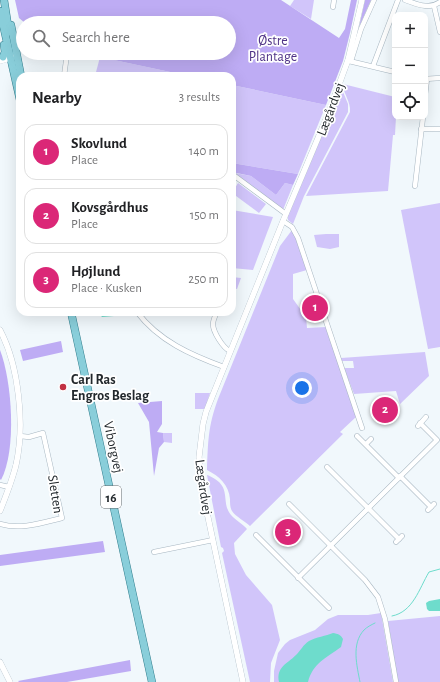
<!DOCTYPE html>
<html lang="en">
<head>
<meta charset="utf-8">
<style>
  body { margin:0; font-family:"Alegreya Sans",sans-serif; background:#f6f6f6; color:#202124 }
  .controls { position:absolute; right:12px; top:12px; display:grid; overflow:hidden; border-radius:8px; box-shadow:0 4px 16px #0002 }
  .controls button { width:36px; height:36px; display:grid; place-items:center; padding:0; border:0; border-bottom:1px solid #e0e0e0; background:#fff; color:#202124; font:20px sans-serif }
  .you { position:absolute; left:302px; top:388px; width:14px; height:14px; margin:-10px; border:3px solid #fff; border-radius:50%; background:#1a73e8; box-shadow:0 0 0 6px #1a73e833 }
  .badge { display:grid; place-items:center; width:26px; height:26px; border-radius:50%; background:#db2777; color:#fff; font-size:13px; font-weight:700 }
  .pin { position:absolute; translate:-50% -50%; border:2px solid #fff; box-shadow:0 1px 4px #0006 }
  .list { margin:0; padding:0; list-style:none }
  h2 { display:flex; justify-content:space-between; align-items:center; height:52px; margin:0; padding:0 16px; font-size:17px }
  h2 small { font-size:13px; font-weight:400; color:#757577 }
  .list li { display:grid; grid-template-columns:26px 1fr auto; gap:12px; align-items:center; box-sizing:border-box; height:56px; margin:0 8px 8px; padding:0 8px; border:1px solid #e0e0e0; border-radius:12px }
  .list b { display:block; font-size:15px; white-space:nowrap }
  .list p { margin:0; font-size:13px; white-space:nowrap; color:#757577 }
  .list em { font-size:13px; font-style:normal; color:#757577 }
  .icon { flex:none; width:22px; height:22px; fill:none; stroke:currentColor; stroke-width:2; stroke-linecap:round; stroke-linejoin:round }
  .map { position:relative; flex:none; width:440px; height:682px; overflow:hidden }
  .search { position:absolute; background:#fff; box-shadow:0 4px 16px #0002; left:16px; top:16px; width:220px; height:44px; display:flex; align-items:center; gap:10px; box-sizing:border-box; padding:0 14px; border-radius:22px; color:#757577; font-size:15px }
  .panel { position:absolute; background:#fff; box-shadow:0 4px 16px #0002; left:16px; top:72px; width:220px; height:244px; border-radius:12px }
  .map>svg:first-child { display:block }
</style>
</head>
<body>
<div class="map">
<svg width="440" height="682" viewBox="0 0 440 682">
  <rect width="100%" height="100%" fill="#f1f8fc"/>
  <g fill="#d1c5fa">
    <polygon points="294,0 314,0 311,19 290,6"/>
    <polygon points="100,57 189,76 95,76"/>
    <path d="M 343,84 L 395,97 L 395,117 L 396,117 L 395,135 L 393,135 L 388,191 L 306,196 L 350,112 C 351,101 343,94 343,84 Z"/>
    <polygon points="232,85 326,105 298,174 232,163"/>
    <polygon points="341,87 348,104 348,112 304,196 293,224 288,220 288,216 334,107"/>
    <polygon points="235,173 251,176 276,195 285,183 293,185 283,210"/>
    <polygon points="238,183 266,204 259,213 232,193"/>
    <polygon points="440,203 440,347 428,349 401,210"/>
    <polygon points="232,210 273,217 253,270 232,268"/>
    <path d="M 292,230 L 295,236 L 307,270 L 293,274 L 293,299 L 306,317 L 307,328 L 326,327 L 356,417 L 340,432 L 343,434 L 250,526 C 245,521 236,517 232,511 C 230,508 230,503 230,499 C 229,485 219,476 207,470 C 208,442 208,426 218,399 L 280,246 Z"/>
    <polygon points="326,234 339,234 339,247 330,249 317,247 314,235"/>
    <polygon points="232,277 241,278 237,289 232,288"/>
    <polygon points="425,352 429,376 400,404 396,391 354,394 344,368 354,368 353,361 342,361 341,358"/>
    <polygon points="195,393 210,393 205,409 195,409"/>
    <polygon points="163,433 172,433 172,443 164,442"/>
    <path d="M 207,475 C 210,476 212,477 215,479 C 231,489 221,503 231,515 C 235,520 243,524 247,529 L 234,543 L 235,554 L 246,575 L 272,605 L 280,640 L 271,663 L 270,682 L 250,682 L 222,553 L 224,551 L 223,548 L 221,547 Z"/>
    <polygon points="381,613 393,682 274,682 274,671 278,653 285,644 290,640 315,630 328,619 338,615 368,615"/>
    <polygon points="440,616 440,682 398,682 388,621"/>
  </g>
  <g fill="#beacf4">
    <polygon points="15,0 281,0 339,38 345,29 351,0 357,0 350,33 343,61 326,105 232,85 232,76 189,76 81,53 229,53 229,23 25,23 19,18"/>
    <polygon points="365,0 371,0 359,27"/>
    <polygon points="232,163 298,174 293,185 285,183 276,195 251,176 232,172"/>
    <polygon points="61,341 63,352 23,361 20,350"/>
    <path d="M 0,350 C 12,381 17,450 1,480 L 0,479 Z"/>
    <polygon points="162,401 162,424 157,432 163,433 164,442 159,448 154,476 149,422 138,403"/>
    <polygon points="103,541 105,552 0,566 0,555"/>
    <polygon points="130,660 131,671 67,682 19,682 18,681"/>
  </g>
  <g fill="#6edccc">
    <polygon points="98,312 119,312 118,314 114,316 102,317"/>
    <polygon points="440,599 440,611 429,611 427,609 426,603 429,601"/>
    <path d="M 333,633 C 338,634 340,634 343,639 L 341,647 C 326,658 313,663 308,682 L 279,682 C 276,667 287,664 296,655 C 301,650 303,645 309,641 C 316,637 326,636 333,633 Z"/>
  </g>
  <g fill="none" stroke-linecap="round" stroke-linejoin="round">
    <g stroke="#6edccc" stroke-width="1">
      <path d="M 392,616 C 413,612 419,589 429,572 L 440,569"/>
      <path d="M 360,682 C 357,666 351,644 364,630 C 367,627 371,625 375,623"/>
    </g>
    <g stroke="#a8b7c2" stroke-width="5.5">
      <g id="minor">
        <path d="M 405,0 C 417,4 428,10 440,2"/>
        <polyline points="434,6 440,32"/>
        <polyline points="333,7 334,0"/>
        <polyline points="349,61 395,72"/>
        <polyline points="351,61 361,29 374,0"/>
        <polyline points="373,66 398,0"/>
        <polyline points="64,76 67,54"/>
        <polyline points="425,79 440,78"/>
        <polyline points="425,96 427,79"/>
        <polyline points="421,129 440,129"/>
        <polyline points="232,174 286,214"/>
        <polyline points="415,186 423,117"/>
        <polyline points="283,221 292,227 298,238 362,428"/>
        <path d="M 137,312 C 159,341 191,355 224,367"/>
        <path d="M 217,312 C 215,316 213,320 213,324 C 213,332 223,348 230,351"/>
        <polyline points="418,426 426,417"/>
        <polyline points="357,436 399,478"/>
        <polyline points="366,444 371,439"/>
        <polyline points="327,467 399,539"/>
        <polyline points="400,476 431,507"/>
        <polyline points="0,485 9,487"/>
        <polyline points="289,504 365,580 378,597 385,619 396,682"/>
        <polyline points="428,510 434,504"/>
        <path d="M 0,524 C 21,530 41,523 62,518 L 43,433 L 29,437 L 20,436"/>
        <polyline points="256,535 329,608"/>
        <polyline points="396,542 402,536"/>
        <polyline points="154,552 213,540"/>
        <polyline points="298,578 437,440 420,423"/>
      </g>
    </g>
    <g stroke="#a8b7c2" stroke-width="6">
      <g id="tertiary">
        <polyline points="0,61 13,57"/>
        <path d="M 0,330 C 19,366 25,425 16,465 C 12,481 6,496 0,511"/>
        <polyline points="0,662 10,682"/>
        <polyline points="243,682 202,489 199,457 203,424 206,412 283,221 329,112 348,60 362,0"/>
      </g>
    </g>
    <g stroke="#327e8d" stroke-width="8">
      <g id="primary">
        <polyline points="4,0 9,32"/>
        <polyline points="0,11 20,100"/>
        <polyline points="11,25 21,76"/>
        <polyline points="3,57 5,52 4,45"/>
        <polyline points="71,312 152,682"/>
      </g>
    </g>
    <use href="#minor" stroke="#fff" stroke-width="4.5"/>
    <use href="#tertiary" stroke="#fff" stroke-width="5.5"/>
    <use href="#primary" stroke="#89ceda" stroke-width="7"/>
  </g>
  <circle fill="#c13042" stroke="#fff" stroke-width="1.5" cx="63" cy="387" r="4"/>
  <g text-anchor="middle" stroke-width="3.5" stroke-linejoin="round" paint-order="stroke">
    <rect fill="#fff" stroke="#64686b" stroke-width="1" x="101" y="486" width="20" height="22" rx="3"/>
    <g font-size="13" font-weight="bold" fill="#22282c">
      <text x="111" y="502">16</text>
    </g>
    <g font-size="14" fill="#503487" stroke="#fff">
      <text x="273" y="45">Østre<tspan x="273" dy="16">Plantage</tspan></text>
    </g>
    <g font-size="14" fill="#22282c" stroke="#fff">
      <text transform="translate(330 109) rotate(-69)" y="5">Lægårdvej</text>
      <text transform="translate(114 447) rotate(78)" y="5">Viborgvej</text>
      <text transform="translate(204 487) rotate(82)" y="5">Lægårdvej</text>
      <text transform="translate(56 494) rotate(81)" y="5">Sletten</text>
    </g>
    <g font-size="14" font-weight="bold" fill="#22282c" stroke="#fff" text-anchor="start">
      <text x="71" y="384">Carl Ras<tspan x="71" dy="16">Engros Beslag</tspan></text>
    </g>
  </g>
</svg>
<div class="controls">
<button>+</button>
<button>−</button>
<button><svg class="icon" aria-label="locate" viewBox="0 0 24 24"><circle cx="12" cy="12" r="6"/><path d="M12 2v4M12 18v4M2 12h4M18 12h4"/></svg></button>
</div>
<div class="you"></div>
<div class="pin badge" style="left:315px;top:308px">1</div>
<div class="pin badge" style="left:385px;top:410px">2</div>
<div class="pin badge" style="left:288px;top:532px">3</div>
<div class="search"><svg class="icon" aria-label="search" viewBox="0 0 24 24"><circle cx="10" cy="10" r="6"/><path d="M15 15l6 6"/></svg>Search here</div>
<section class="panel">
<h2>Nearby<small>3 results</small></h2>
<ul class="list">
<li><span class="badge">1</span><div><b>Skovlund</b><p>Place</p></div><em>140 m</em></li>
<li><span class="badge">2</span><div><b>Kovsgårdhus</b><p>Place</p></div><em>150 m</em></li>
<li><span class="badge">3</span><div><b>Højlund</b><p>Place · Kusken</p></div><em>250 m</em></li>
</ul>
</section>
</div>
</body>
</html>
